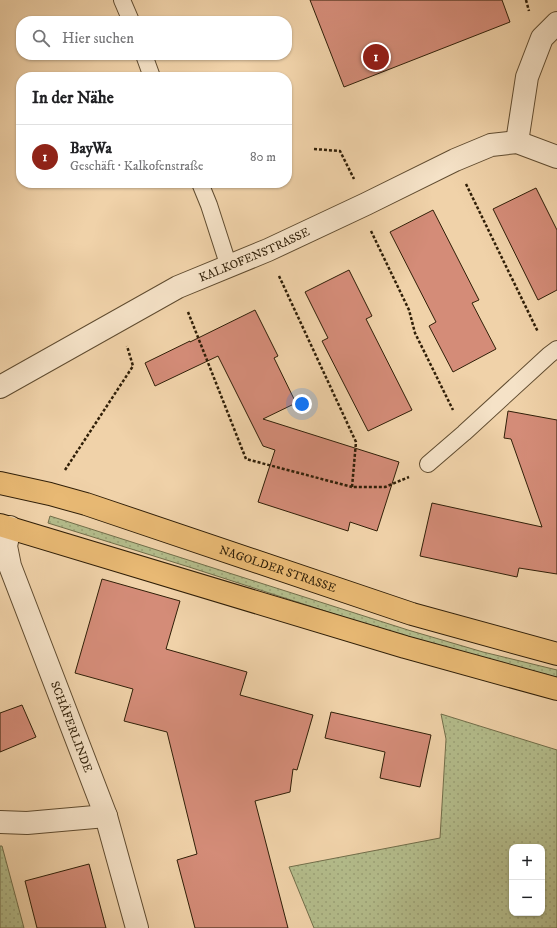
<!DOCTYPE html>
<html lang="de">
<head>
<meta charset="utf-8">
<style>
  body { margin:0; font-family:"IM FELL DW Pica",serif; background:#f6f6f6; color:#202124 }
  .controls { position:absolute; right:12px; bottom:12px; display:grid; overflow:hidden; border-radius:8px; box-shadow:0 1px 3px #0004 }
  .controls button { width:36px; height:36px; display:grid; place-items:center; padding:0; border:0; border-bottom:1px solid #e0e0e0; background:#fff; color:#202124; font:20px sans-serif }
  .you { position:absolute; left:302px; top:404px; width:14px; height:14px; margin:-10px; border:3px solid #fff; border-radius:50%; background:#1a73e8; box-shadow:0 0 0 6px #1a73e833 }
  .badge { display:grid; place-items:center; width:26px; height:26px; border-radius:50%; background:#8f2418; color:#fff; font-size:13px; font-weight:700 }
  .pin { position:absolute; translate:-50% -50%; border:2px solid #fff; box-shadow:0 1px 4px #0006 }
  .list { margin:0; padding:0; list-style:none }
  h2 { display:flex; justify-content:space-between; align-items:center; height:52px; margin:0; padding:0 16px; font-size:17px }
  h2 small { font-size:13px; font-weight:400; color:#757577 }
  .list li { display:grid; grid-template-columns:26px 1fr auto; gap:12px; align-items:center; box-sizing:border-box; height:64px; padding:0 16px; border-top:1px solid #e0e0e0 }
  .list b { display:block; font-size:15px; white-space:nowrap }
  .list p { margin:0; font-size:13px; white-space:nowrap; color:#757577 }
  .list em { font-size:13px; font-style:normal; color:#757577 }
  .icon { flex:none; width:22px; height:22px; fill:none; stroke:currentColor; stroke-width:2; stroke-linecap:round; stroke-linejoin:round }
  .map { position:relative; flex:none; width:557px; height:928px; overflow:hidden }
  .search { position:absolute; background:#fff; box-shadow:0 1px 3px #0004; left:16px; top:16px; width:276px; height:44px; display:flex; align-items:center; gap:10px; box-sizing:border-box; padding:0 14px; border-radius:16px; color:#757577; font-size:15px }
  .panel { position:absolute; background:#fff; box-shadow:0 1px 3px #0004; left:16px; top:72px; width:276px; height:116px; border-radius:16px }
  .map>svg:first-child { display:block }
</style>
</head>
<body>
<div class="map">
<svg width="557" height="928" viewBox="0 0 557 928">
  <defs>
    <pattern id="grass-dots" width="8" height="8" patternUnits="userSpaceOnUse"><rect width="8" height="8" fill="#b4bd8c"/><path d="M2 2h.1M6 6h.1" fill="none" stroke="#9ba277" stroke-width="1.8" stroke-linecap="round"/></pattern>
  </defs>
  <rect width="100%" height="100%" fill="#f0d2a9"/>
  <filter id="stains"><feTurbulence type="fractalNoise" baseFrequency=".005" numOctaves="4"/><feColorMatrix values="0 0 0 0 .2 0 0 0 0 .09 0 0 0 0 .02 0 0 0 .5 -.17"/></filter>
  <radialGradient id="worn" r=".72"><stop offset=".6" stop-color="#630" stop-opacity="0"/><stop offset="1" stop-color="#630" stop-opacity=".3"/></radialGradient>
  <g fill="url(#grass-dots)" stroke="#726e4a" fill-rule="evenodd">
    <polygon points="50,516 408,630 483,652 557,670 557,678 393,633 189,567 48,523"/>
    <path d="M 441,714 L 557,750 L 557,928 L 314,928 L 289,867 L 440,838 L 446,739 ZM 512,847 L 542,847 L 542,913 L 512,913 Z"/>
    <polygon points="0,846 2,846 24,928 0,928"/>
  </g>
  <g fill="#d48c78" stroke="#301f08">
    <polygon points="310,0 502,0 510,22 344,87"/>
    <polygon points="536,188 557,230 557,290 538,300 493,209"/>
    <polygon points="433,210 479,300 472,303 496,349 453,372 429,326 436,322 390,232"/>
    <polygon points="349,270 372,316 366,319 412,410 368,431 322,341 328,338 305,292"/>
    <polygon points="255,310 278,356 274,358 296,403 263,419 399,462 377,531 350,522 348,531 258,502 275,450 263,446 218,356 155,386 145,363 190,341 190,342"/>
    <polygon points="508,411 557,420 557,574 519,568 517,577 420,556 432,503 542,527 511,439 504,438"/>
    <polygon points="102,579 180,601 166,649 247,672 240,695 313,715 297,770 293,769 290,792 255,801 288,928 195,928 177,860 197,854 167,732 124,721 133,689 75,673"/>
    <polygon points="22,705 36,737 0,752 0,713"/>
    <polygon points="331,712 431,735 420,787 380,778 385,752 325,738"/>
    <polygon points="89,864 106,928 37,928 25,881"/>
  </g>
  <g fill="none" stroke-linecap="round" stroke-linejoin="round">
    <g stroke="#604c30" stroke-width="18">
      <g id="lane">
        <polyline points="122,0 131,21"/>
        <polyline points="144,55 152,77"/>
        <polyline points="200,183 209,205 229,267"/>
        <polyline points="428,464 464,433 549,355 557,349"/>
      </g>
    </g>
    <g stroke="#604c30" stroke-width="24">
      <g id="street">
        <polyline points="517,142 527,77 542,38 557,23"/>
        <path id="s1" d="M 0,387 L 178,287 L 268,250 L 366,204 L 455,160 L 491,145 L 517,142 L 557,157"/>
        <path id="s2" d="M 10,527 L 6,546 L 10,566 L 106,816 L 137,928"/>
        <polyline points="0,822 27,823 106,816"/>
      </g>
    </g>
    <g stroke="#301f08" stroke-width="24">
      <g id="primary">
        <path id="s3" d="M 0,483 L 50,494 L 86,504 L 412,614 L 557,654"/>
        <polyline points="0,525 405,647 557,689"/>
      </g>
    </g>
    <g stroke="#301f08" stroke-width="2.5" stroke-dasharray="3 2" stroke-linecap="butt">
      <polyline points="526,0 529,11"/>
      <polyline points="314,149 340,151 354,179"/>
      <polyline points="466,184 538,332"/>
      <polyline points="371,231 409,310 415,333 453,410"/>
      <polyline points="279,276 356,442 352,487 385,487 409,477"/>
      <polyline points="188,312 246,459 352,487"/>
      <polyline points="65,470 133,366 127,346"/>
    </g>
    <use href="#lane" stroke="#f5e2c7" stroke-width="16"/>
    <use href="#street" stroke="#f5e2c7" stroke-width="22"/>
    <use href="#primary" stroke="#e8b974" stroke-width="22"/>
  </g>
  <g text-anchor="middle" stroke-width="3" stroke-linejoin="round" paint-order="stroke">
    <g font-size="12" fill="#301f08" stroke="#f5e2c7">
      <text dy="4" stroke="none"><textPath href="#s1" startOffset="287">KALKOFENSTRASSE</textPath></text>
      <text dy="4" stroke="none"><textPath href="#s3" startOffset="291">NAGOLDER STRASSE</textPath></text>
      <text dy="4" stroke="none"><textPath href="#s2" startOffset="212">SCHÄFERLINDE</textPath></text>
    </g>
  </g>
  <rect width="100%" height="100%" filter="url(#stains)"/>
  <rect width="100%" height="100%" fill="url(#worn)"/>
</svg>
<div class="controls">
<button>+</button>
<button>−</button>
</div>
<div class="you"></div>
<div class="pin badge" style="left:376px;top:57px">1</div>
<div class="search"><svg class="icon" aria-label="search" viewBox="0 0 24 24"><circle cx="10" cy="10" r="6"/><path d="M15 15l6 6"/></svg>Hier suchen</div>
<section class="panel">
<h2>In der Nähe<small></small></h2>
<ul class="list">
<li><span class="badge">1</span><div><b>BayWa</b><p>Geschäft · Kalkofenstraße</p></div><em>80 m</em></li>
</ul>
</section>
</div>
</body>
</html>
